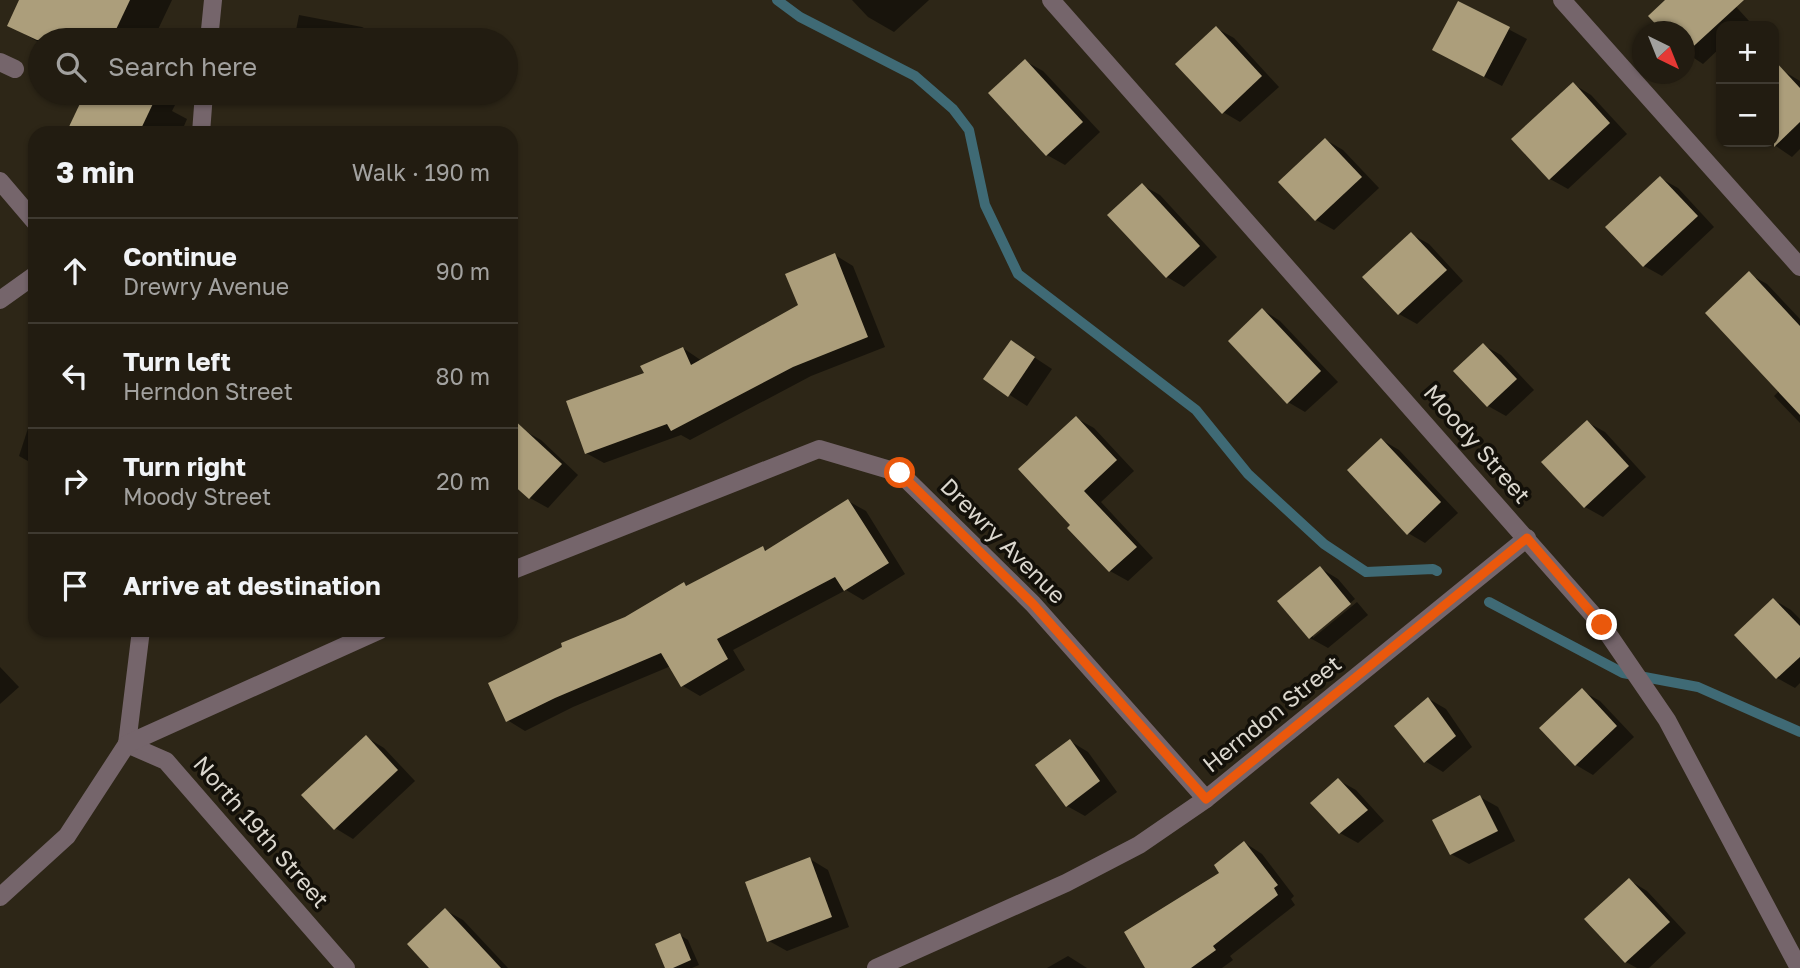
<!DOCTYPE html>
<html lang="en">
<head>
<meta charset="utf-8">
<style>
  body { margin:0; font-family:"Golos Text",sans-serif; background:#2a251a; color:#f1f3f6 }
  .controls { position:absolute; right:21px; top:21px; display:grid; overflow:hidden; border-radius:14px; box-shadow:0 2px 5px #0004 }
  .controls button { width:63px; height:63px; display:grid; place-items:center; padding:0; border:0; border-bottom:2px solid #3f3a31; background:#221c11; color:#f1f3f6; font:35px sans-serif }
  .compass { position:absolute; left:1632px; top:21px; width:63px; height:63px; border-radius:50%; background:#221c11; box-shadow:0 2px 5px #0004; rotate:137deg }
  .stop { position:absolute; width:21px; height:21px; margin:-16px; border:5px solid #ea580c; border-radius:50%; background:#fff }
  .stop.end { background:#ea580c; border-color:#fff; box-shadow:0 2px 7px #0008 }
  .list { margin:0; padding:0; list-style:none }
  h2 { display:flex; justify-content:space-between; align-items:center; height:91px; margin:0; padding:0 28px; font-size:30px }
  h2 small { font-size:23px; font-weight:400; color:#a2a19f }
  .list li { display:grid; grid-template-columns:46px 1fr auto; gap:21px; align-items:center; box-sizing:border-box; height:105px; padding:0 28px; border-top:2px solid #3f3a31 }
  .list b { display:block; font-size:26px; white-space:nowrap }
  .list p { margin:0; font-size:23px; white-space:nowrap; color:#a2a19f }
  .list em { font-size:23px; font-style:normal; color:#a2a19f }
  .icon { flex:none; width:38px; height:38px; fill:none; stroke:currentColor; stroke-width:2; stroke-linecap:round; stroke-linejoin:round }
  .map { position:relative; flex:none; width:1800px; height:968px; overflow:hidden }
  .search { position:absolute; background:#221c11; box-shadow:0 2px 5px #0004; left:28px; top:28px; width:490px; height:77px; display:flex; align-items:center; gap:18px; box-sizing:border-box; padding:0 24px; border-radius:38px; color:#a2a19f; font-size:26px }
  .panel { position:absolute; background:#221c11; box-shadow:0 2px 5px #0004; left:28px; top:126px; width:490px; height:511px; border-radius:21px }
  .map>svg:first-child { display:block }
</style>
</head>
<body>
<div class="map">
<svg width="1800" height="968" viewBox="0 0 1800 968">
  <rect width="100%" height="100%" fill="#2d2617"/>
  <g fill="#0007">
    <polygon points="21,0 172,0 153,40 40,40 40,43 9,25"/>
    <polygon points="852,0 929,0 894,32 868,17"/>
    <polygon points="1668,0 1730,0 1749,21 1744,26 1721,26 1721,47 1703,64 1685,52 1685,32"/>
    <polygon points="1459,3 1527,39 1502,86 1452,60"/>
    <polygon points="299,15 362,27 380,37 379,40 294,40"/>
    <polygon points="1216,28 1234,38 1279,87 1240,122 1223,112"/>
    <polygon points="1025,61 1043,71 1100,132 1065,165 1047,155"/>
    <polygon points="1780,69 1800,81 1800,149 1792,157 1770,142 1774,142 1774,74"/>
    <polygon points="1573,84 1591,95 1627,134 1568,189 1550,179"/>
    <polygon points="87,93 181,93 172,111 187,119 181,133 68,133"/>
    <polygon points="1326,140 1343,150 1379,188 1334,230 1316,220"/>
    <polygon points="1660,178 1678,188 1714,227 1662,276 1644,266"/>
    <polygon points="1142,185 1160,195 1217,257 1184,287 1167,277"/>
    <polygon points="1411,234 1429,244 1463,281 1417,324 1399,314"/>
    <polygon points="835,255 853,266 885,347 811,376 690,440 681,435 604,463 586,453 646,374 683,348 702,361 800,306"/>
    <polygon points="1749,274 1767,284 1800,319 1800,423 1774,396 1780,390"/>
    <polygon points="1263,310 1280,321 1338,382 1305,412 1288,402"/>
    <polygon points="1011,342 1052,369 1027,406 985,379"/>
    <polygon points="1483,345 1501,355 1534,390 1506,416 1488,406"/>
    <polygon points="35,407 35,465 19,456"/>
    <polygon points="1076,418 1094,428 1134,471 1101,502 1153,558 1128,581 1110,571 1070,528"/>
    <polygon points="1587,422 1605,432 1646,477 1603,517 1585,507"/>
    <polygon points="523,430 541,440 578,475 548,508 530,498 511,481 511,443"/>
    <polygon points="1382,440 1399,450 1458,513 1425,543 1408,533"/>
    <polygon points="848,501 866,511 905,574 863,600 846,590 733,650 745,670 700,696 683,686 671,666 573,707 525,731 507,720 626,618 684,584 688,587 763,548 768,551"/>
    <polygon points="1320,568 1338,579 1355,599 1313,633 1313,638 1357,602 1368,615 1328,648 1310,638"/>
    <polygon points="1774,600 1791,610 1800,619 1800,683 1795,688 1777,678"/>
    <polygon points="0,667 19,687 0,704"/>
    <polygon points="1582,691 1600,701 1634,737 1593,775 1576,765"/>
    <polygon points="1429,699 1446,709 1472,747 1443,772 1425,761"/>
    <polygon points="366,737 384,748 415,781 353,839 335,828"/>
    <polygon points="1070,741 1088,752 1117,792 1085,816 1067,806"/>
    <polygon points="1338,780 1356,790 1384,821 1358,843 1340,833"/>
    <polygon points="1480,797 1498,807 1515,841 1469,864 1451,854"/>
    <polygon points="1245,843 1262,854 1294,896 1291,899 1295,905 1230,956 1233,960 1222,968 1147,968"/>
    <polygon points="810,859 828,870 849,927 787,951 769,941"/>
    <polygon points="1629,880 1647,891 1686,933 1649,968 1637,968 1626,962 1587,919"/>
    <polygon points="445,910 463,920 508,968 431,968"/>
    <polygon points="680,935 688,940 699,965 692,968 667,968"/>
    <polygon points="1068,956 1087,968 1047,968"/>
  </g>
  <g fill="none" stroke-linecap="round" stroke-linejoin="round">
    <g stroke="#3f6a75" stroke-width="10">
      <polyline points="777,0 800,17 915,76 953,109 969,130 985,205 1018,274 1196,410 1248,474 1324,544 1366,572 1433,569 1437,571"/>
      <polyline points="1489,602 1623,673 1698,687 1800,732"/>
    </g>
  </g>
  <g fill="#ac9e7b">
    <polygon points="19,0 130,0 111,40 37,40 7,26"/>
    <polygon points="1665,0 1744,0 1684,55 1684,32 1663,32 1648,16"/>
    <polygon points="1458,1 1510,27 1484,77 1432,50"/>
    <polygon points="1216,26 1262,76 1222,114 1175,64"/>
    <polygon points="1025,59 1083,122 1046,156 988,93"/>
    <polygon points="1774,60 1800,88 1800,122 1774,147"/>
    <polygon points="1573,82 1610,123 1549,180 1511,139"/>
    <polygon points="85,93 158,93 139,133 66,133"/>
    <polygon points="1325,138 1362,177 1315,221 1278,182"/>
    <polygon points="1660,176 1698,216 1643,267 1605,227"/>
    <polygon points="1142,183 1200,246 1166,278 1107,215"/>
    <polygon points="1411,232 1447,270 1398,315 1362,277"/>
    <polygon points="835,253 868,337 793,367 671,431 667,424 585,454 566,401 644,373 640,366 683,347 691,365 798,305 785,274"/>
    <polygon points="1749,271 1800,326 1800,415 1705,313"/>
    <polygon points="1262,308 1321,371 1287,404 1228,341"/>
    <polygon points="1011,340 1035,357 1008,397 983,379"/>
    <polygon points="1483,343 1517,379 1487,407 1453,371"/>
    <polygon points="1076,416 1117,460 1084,491 1137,547 1109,572 1067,528 1070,525 1018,469"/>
    <polygon points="511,417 562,464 529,499 511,483"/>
    <polygon points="1587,420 1629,466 1584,508 1541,462"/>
    <polygon points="1381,438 1441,502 1407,535 1347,470"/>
    <polygon points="848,499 889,563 844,591 835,577 717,639 728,659 681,687 661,653 555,698 506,722 488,683 562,647 561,643 625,617 684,582 686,586 763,546 765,551"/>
    <polygon points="1320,566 1351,604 1309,639 1277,601"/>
    <polygon points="1773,598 1800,626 1800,657 1776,679 1734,635"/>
    <polygon points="1582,688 1617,726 1575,766 1539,728"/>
    <polygon points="1428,697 1456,736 1424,763 1394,726"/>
    <polygon points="366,735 398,770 334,830 301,795"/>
    <polygon points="1070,739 1100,781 1066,807 1035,765"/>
    <polygon points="1338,778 1368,810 1339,834 1310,803"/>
    <polygon points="1480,795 1498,831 1450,855 1432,820"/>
    <polygon points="1244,841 1278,885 1274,888 1278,895 1213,946 1216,950 1191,968 1145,968 1124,932 1219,873 1214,865"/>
    <polygon points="810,857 832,917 767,942 745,882"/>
    <polygon points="1629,878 1670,922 1625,963 1584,919"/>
    <polygon points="445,908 501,968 429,968 407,944"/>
    <polygon points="680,933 691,960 673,968 665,968 655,944"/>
  </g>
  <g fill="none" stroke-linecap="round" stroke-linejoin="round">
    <g stroke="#75656b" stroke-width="18">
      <polyline points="1051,0 1602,625 1667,720 1799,968"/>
      <polyline points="1562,0 1800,267"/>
      <polyline points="209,40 213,0"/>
      <polyline points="0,62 15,69"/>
      <polyline points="201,133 204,93"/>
      <polyline points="0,181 35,222"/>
      <polyline points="0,300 35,275"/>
      <polyline points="511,571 819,449 900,473 1033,604 1206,799"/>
      <polyline points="127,744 166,761 346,968"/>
      <polyline points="127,744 141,630"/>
      <polyline points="0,897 67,836 127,744 380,630"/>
      <polyline points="876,968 1066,883 1139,845 1206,799 1527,538"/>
    </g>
  </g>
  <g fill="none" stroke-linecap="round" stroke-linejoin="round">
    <polyline stroke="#ea580c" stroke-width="9" points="900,473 1033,604 1206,799 1527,538 1602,625"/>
  </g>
  <g text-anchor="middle" stroke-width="7" stroke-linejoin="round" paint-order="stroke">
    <g font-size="23" fill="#dbd7ce" stroke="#131009">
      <text transform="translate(1477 444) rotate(49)" y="8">Moody Street</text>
      <text transform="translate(1003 541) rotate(45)" y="8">Drewry Avenue</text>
      <text transform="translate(1272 714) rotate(-39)" y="8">Herndon Street</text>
      <text transform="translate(261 832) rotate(49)" y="8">North 19th Street</text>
    </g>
  </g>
</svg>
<div class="controls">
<button>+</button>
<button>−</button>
</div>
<svg class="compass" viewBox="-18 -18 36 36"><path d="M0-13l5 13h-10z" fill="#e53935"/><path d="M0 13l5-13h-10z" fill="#a2a19f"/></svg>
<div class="stop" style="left:900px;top:473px"></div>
<div class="stop end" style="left:1602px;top:625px"></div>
<div class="search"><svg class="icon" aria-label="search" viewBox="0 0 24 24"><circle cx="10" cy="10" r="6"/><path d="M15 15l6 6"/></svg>Search here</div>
<section class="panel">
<h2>3 min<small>Walk · 190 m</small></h2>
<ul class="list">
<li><svg class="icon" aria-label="ahead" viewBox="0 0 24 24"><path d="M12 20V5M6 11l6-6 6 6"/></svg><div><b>Continue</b><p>Drewry Avenue</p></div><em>90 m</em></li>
<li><svg class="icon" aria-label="left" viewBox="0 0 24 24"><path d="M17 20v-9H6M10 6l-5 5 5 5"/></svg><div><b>Turn left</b><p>Herndon Street</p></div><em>80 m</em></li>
<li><svg class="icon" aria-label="right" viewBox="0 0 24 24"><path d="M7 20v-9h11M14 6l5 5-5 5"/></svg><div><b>Turn right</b><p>Moody Street</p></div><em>20 m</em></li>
<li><svg class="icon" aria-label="arrive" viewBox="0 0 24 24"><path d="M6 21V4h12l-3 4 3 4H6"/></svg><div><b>Arrive at destination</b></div></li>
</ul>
</section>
</div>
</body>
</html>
